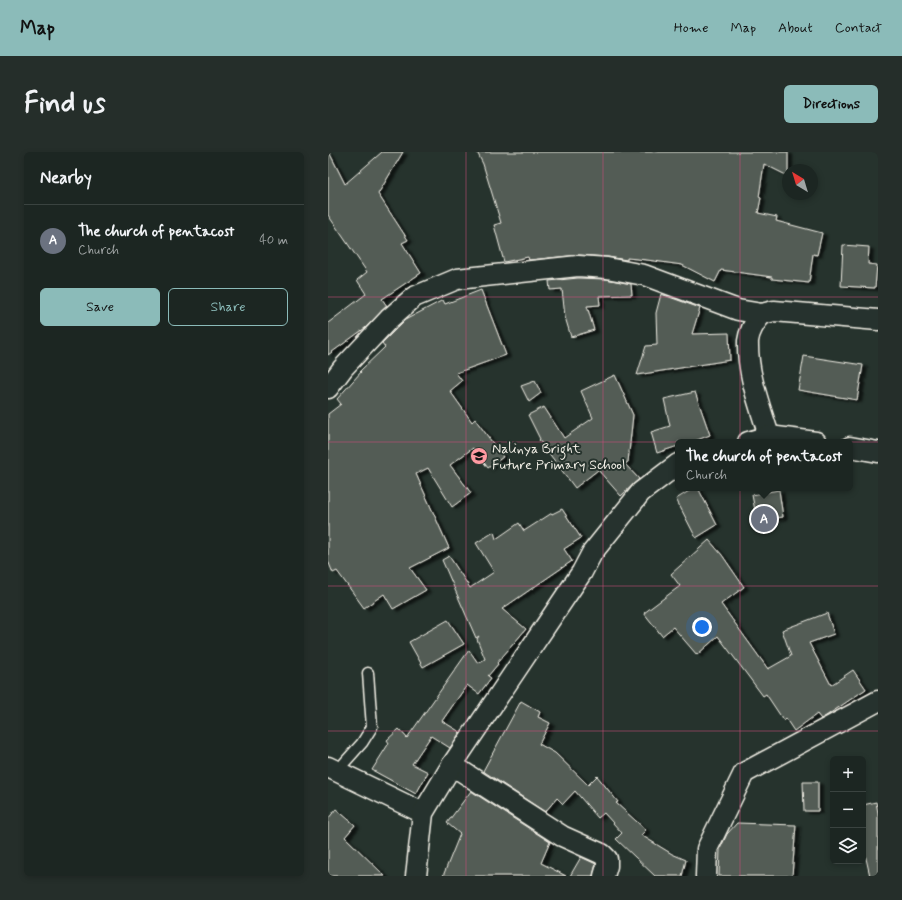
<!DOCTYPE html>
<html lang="en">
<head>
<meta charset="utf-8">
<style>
  body { margin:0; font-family:Mynerve,sans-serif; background:#252e2a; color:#f1f3f6 }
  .controls { position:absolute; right:12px; bottom:12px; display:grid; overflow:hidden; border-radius:6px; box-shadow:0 2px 6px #0003 }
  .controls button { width:36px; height:36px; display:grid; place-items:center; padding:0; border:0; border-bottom:1px solid #3a4340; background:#1c2622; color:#f1f3f6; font:20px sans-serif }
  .compass { position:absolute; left:454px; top:12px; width:36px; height:36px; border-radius:50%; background:#1c2622; box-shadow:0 2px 6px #0003; rotate:322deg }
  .you { position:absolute; left:374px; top:475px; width:14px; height:14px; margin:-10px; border:3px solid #fff; border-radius:50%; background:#1a73e8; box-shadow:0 0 0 6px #1a73e833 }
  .badge { display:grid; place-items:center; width:26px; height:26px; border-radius:50%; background:#8bbbb9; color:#fff; font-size:13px; font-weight:700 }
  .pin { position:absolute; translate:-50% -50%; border:2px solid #fff; box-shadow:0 1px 4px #0006 }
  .popup { position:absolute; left:347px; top:287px; width:178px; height:52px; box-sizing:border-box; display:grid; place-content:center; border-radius:6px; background:#1c2622; filter:drop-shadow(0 1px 3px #0005); font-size:13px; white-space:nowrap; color:#a0a5a5 }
  .popup b { font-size:15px; color:#f1f3f6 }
  .popup::after { content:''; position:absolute; left:50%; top:100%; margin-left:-8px; border:8px solid transparent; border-top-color:#1c2622 }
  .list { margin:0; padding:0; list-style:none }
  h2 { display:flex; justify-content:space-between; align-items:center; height:52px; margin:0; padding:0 16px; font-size:17px }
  h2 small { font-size:13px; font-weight:400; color:#a0a5a5 }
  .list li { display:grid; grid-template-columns:26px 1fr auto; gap:12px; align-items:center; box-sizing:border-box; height:72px; padding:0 16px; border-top:1px solid #3a4340 }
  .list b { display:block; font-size:15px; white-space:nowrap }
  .list p { margin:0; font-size:13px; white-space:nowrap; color:#a0a5a5 }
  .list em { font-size:13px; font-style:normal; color:#a0a5a5 }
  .actions { display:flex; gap:8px; padding:12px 16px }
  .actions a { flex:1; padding:9px 0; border:1px solid #8bbbb9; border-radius:6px; text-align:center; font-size:14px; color:#8bbbb9 }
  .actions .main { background:#8bbbb9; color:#111 }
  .icon { flex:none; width:22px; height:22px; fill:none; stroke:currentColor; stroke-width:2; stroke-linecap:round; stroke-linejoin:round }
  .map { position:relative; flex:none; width:550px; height:724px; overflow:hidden; border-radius:6px }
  header { display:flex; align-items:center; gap:24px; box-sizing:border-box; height:56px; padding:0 20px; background:#8bbbb9; color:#111 }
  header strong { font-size:19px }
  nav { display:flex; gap:22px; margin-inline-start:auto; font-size:14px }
  .intro { display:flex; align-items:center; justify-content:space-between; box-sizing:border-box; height:96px; padding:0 24px }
  h1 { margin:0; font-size:28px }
  .button { padding:10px 18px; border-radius:6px; background:#8bbbb9; color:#111; font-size:14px; font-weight:700 }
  main { display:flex; gap:24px; padding:0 24px }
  aside { flex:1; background:#1c2622; border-radius:6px; box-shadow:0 2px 6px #0003 }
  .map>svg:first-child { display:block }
</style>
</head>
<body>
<header>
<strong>Map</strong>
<nav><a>Home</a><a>Map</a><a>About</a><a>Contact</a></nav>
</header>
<div class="intro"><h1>Find us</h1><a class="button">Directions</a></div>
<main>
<aside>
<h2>Nearby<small></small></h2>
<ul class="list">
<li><span class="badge" style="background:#6b7280">A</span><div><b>The church of pentacost</b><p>Church</p></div><em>40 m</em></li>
</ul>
<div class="actions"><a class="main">Save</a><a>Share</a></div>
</aside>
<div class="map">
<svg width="550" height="724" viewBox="0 0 550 724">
  <defs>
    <filter id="shadow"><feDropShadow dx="4.5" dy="2.5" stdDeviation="1" flood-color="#0009"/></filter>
  </defs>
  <rect width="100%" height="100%" fill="#26332d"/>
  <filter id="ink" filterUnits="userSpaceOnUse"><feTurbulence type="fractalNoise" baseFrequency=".025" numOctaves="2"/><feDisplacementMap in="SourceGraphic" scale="8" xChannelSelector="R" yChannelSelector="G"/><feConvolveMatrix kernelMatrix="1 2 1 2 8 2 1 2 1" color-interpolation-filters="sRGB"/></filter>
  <g filter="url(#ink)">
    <g fill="#525c55" stroke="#f4f1e8" filter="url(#shadow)">
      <polygon points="0,0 1,0 17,32 54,0 75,0 50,42 80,88 74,91 93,121 54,147 59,154 37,176 0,203 0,171 38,142 29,128 39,120 0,63"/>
      <polygon points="149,0 460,0 460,24 436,12 431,45 433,46 430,61 449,65 448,69 494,81 489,103 485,102 481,131 444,127 444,125 393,118 387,130 354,113 319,108 299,106 299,108 280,105 251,103 201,108 200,105 176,110 166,73 173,71 155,12"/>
      <polygon points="515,93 541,95 540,112 549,113 547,136 513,134"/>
      <polygon points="250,126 278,127 303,132 304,143 271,144 272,153 259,154 266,178 243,185 237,165 234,137 222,138 221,129"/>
      <polygon points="153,138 178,203 128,221 134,229 122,239 144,270 147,267 175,305 160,316 145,296 122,313 143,341 124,355 100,316 88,322 121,396 82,416 98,438 65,457 56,442 36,456 9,419 5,421 0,409 0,262 13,252 9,247 33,220 32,219 57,195 54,191 77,168 115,148 117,152"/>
      <polygon points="333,142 372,156 364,182 401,181 402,208 309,223 318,194 329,193 328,161"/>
      <polygon points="476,204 535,213 529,248 470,238"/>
      <polygon points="287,223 305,263 300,310 297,312 311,327 293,344 270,318 247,336 211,288 212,287 200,263 216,255 236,286 265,266 253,239"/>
      <polygon points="207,229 213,241 201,250 193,234"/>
      <polygon points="367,240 382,283 364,290 350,290 350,294 329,301 323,280 342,274 336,247"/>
      <polygon points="366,336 370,336 389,373 368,386 348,347"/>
      <polygon points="451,338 455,365 429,369 424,343"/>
      <polygon points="234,357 253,386 236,397 244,409 174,457 198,477 169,511 170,512 160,524 163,526 151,542 139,533 114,569 132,580 122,596 103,584 84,612 100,620 88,642 44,618 61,591 59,588 71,577 79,586 141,498 150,511 157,507 149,487 151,484 148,486 114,408 121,404 142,436 166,420 148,391 166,380 168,387 191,371 196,379 224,361 224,362"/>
      <polygon points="381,388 394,403 416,435 393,452 440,517 463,504 454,478 499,461 506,482 481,491 503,533 525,518 538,537 498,564 493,567 489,562 466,579 458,567 456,569 438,542 435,544 390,484 369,503 345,475 334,484 316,461 352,434 343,422"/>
      <polygon points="120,468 136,492 95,515 81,490"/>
      <polygon points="193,549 212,560 210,565 222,571 211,592 227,601 260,633 269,624 290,650 288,651 318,678 313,683 344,702 358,708 354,724 327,724 288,687 294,681 276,661 270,666 247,639 235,652 229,646 217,660 155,619"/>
      <polygon points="475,630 490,630 490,659 476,659"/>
      <polygon points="143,639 222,690 213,711 238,724 115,724 132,682 119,671"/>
      <polygon points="548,650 550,661 550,724 542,724 535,693 535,653"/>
      <polygon points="8,657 27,673 17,685 57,724 0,724 0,667"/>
      <polygon points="409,671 468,673 464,724 391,724 392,697 399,682"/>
      <polygon points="253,705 268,712 265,724 242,724"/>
    </g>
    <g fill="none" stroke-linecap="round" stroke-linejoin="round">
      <g stroke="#f4f1e8" stroke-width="13">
        <polyline id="service" points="9,619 34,591 44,575 40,521"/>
      </g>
      <g stroke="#f4f1e8" stroke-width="23">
        <g id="minor">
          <path d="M 434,162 C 427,170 421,179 420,189 C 419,222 432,254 441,284"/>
          <polyline points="0,236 15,216 61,167 86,145 129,127 250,114 279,116 316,123 410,158 434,162 446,159 550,168"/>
          <polyline points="420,290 441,284 488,290"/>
          <polyline points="522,295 550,300"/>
          <polyline points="124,613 234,684 274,702 279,707 279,714 276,724"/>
          <polyline points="0,615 95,661"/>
          <polyline points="88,724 95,661 124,613 254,420 264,401 313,340 350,312"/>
          <polyline points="378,724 379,697 416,621 550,549"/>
        </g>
      </g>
      <use href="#service" stroke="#26332d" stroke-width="10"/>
      <use href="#minor" stroke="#26332d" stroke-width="20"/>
    </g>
  </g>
  <path fill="none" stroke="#ce4e7e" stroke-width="1" stroke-opacity="0.55" d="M 138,0 L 138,724M 275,0 L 275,724M 412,0 L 412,724M 0,145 L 550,145M 0,290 L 550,290M 0,434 L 550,434M 0,579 L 550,579"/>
  <defs>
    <g id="school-disc" transform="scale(0.9)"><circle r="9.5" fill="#ff9aa2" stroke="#26332d"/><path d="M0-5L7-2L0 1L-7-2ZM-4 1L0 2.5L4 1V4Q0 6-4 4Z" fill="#111"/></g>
  </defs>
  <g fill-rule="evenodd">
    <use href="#school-disc" x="151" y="304"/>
  </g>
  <g text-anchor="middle" stroke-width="4" stroke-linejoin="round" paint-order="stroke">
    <g font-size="14" fill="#f4f1e8" stroke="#26332d" text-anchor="start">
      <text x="164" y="301">Nalinya Bright<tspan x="164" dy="16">Future Primary School</tspan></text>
    </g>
  </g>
</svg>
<div class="controls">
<button>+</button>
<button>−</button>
<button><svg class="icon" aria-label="layers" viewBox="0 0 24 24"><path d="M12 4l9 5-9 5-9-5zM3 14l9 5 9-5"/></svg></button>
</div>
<svg class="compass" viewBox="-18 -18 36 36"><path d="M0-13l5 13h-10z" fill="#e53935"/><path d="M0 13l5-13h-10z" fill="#a0a5a5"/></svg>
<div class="you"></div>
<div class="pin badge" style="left:436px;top:367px;background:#6b7280">A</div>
<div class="popup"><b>The church of pentacost</b>Church</div>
</div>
</main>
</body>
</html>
